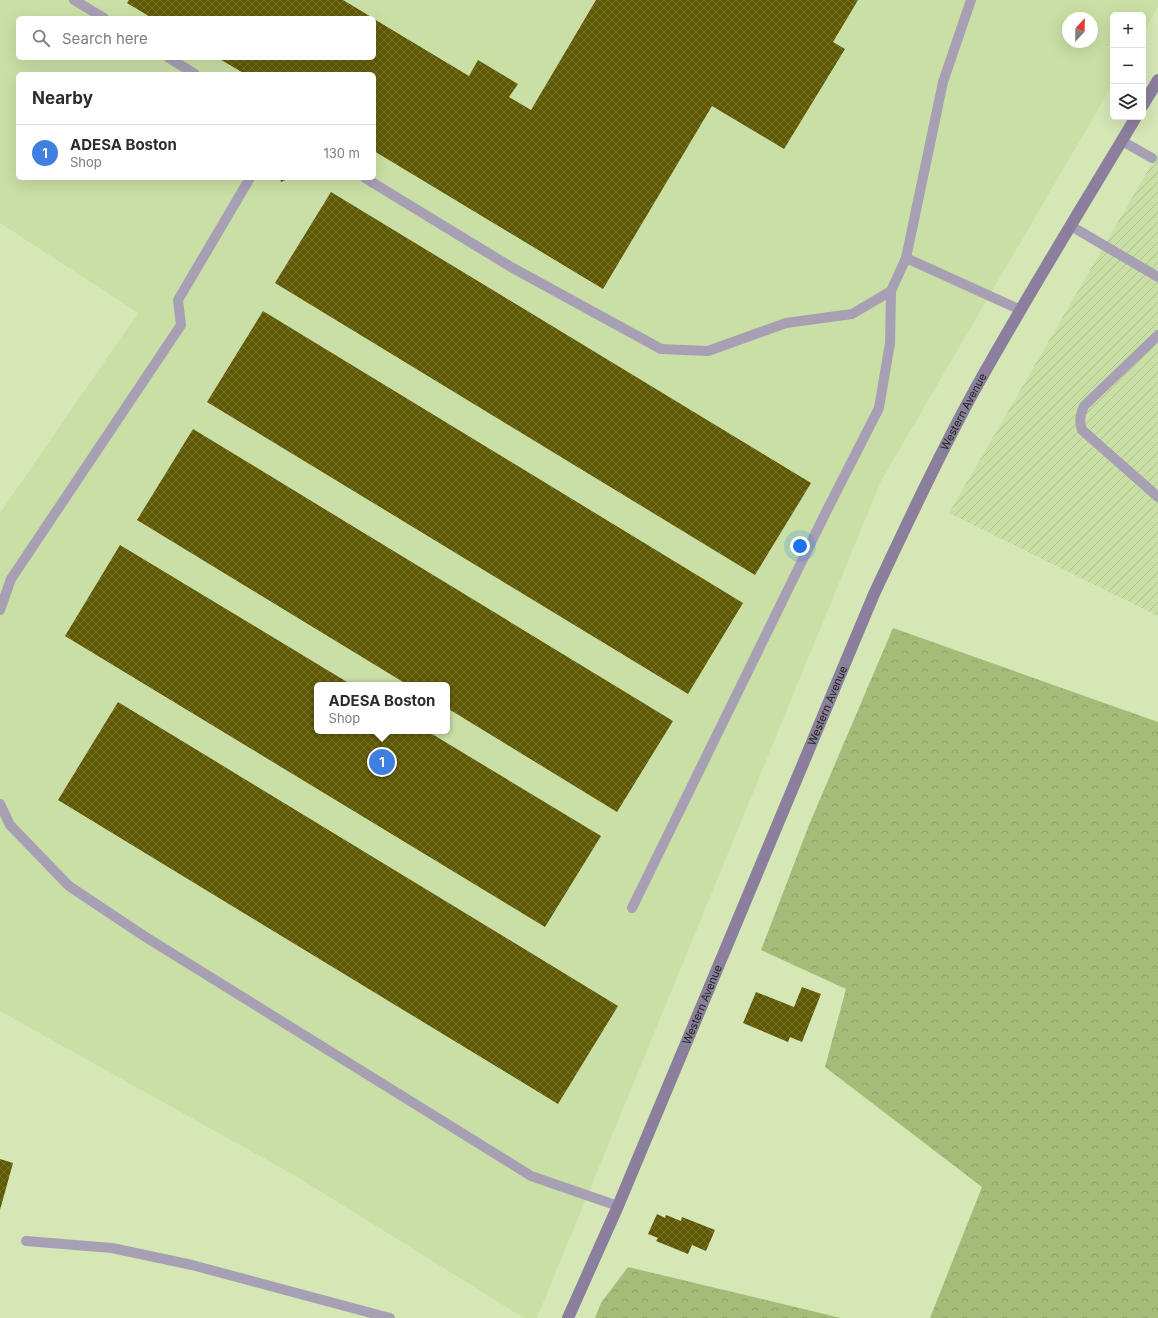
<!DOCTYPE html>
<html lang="en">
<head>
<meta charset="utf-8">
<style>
  body { margin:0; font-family:Inter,sans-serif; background:#f2f2f3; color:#2b2b33 }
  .controls { position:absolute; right:12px; top:12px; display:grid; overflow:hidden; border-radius:6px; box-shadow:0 4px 16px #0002 }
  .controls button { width:36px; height:36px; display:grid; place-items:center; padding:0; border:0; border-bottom:1px solid #e1e1e2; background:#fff; color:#2b2b33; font:20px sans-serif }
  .compass { position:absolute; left:1062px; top:12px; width:36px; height:36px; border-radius:50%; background:#fff; box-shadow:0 4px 16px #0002; rotate:22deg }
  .you { position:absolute; left:800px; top:546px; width:14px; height:14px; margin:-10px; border:3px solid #fff; border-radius:50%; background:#1a73e8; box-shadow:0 0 0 6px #1a73e833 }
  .badge { display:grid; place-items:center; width:26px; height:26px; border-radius:50%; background:#ea580c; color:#fff; font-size:13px; font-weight:700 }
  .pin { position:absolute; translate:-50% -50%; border:2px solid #fff; box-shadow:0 1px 4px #0006 }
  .popup { position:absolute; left:314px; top:682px; width:136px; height:52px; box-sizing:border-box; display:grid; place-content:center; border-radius:6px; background:#fff; filter:drop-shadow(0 1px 3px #0005); font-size:13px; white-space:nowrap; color:#7c7c81 }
  .popup b { font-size:15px; color:#2b2b33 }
  .popup::after { content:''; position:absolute; left:50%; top:100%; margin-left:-8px; border:8px solid transparent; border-top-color:#fff }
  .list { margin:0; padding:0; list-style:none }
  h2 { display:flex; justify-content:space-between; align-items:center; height:52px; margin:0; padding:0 16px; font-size:17px }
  h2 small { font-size:13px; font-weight:400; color:#7c7c81 }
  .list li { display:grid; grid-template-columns:26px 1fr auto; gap:12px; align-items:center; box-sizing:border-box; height:56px; padding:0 16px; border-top:1px solid #e1e1e2 }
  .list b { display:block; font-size:15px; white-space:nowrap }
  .list p { margin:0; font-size:13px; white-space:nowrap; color:#7c7c81 }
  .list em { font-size:13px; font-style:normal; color:#7c7c81 }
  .icon { flex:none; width:22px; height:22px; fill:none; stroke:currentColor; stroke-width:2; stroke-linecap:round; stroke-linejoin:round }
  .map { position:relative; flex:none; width:1158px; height:1318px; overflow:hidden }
  .search { position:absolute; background:#fff; box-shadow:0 4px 16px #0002; left:16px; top:16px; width:360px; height:44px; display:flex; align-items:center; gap:10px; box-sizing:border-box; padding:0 14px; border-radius:6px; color:#7c7c81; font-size:15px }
  .panel { position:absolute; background:#fff; box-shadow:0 4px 16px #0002; left:16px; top:72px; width:360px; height:108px; border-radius:6px }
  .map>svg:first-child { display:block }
</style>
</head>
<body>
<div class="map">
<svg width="1158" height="1318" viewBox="0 0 1158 1318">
  <defs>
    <pattern id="industrial-furrows" width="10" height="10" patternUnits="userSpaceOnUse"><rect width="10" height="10" fill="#cadfa5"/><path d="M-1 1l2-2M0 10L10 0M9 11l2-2" fill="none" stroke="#adbf8d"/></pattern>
    <pattern id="park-crowns" width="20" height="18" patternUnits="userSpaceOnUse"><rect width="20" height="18" fill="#a5bc78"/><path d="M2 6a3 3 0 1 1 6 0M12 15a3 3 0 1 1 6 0" fill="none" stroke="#8ea167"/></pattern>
    <pattern id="building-cross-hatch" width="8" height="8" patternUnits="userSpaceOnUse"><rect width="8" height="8" fill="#605903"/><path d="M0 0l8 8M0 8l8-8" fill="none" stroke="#777230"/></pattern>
  </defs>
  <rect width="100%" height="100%" fill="#d5e7b5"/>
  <path fill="#cadfa5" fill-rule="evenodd" d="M 0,0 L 1158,0 L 1158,7 L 1143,33 L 1143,15 L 1113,15 L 1113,84 L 881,481 L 537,1318 L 524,1318 L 299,1178 L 0,1011 L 0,513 L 138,313 L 0,223 ZM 18,18 L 374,18 L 374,58 L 18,58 ZM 1068,18 L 1092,18 L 1092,42 L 1068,42 ZM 18,74 L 374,74 L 374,178 L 18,178 ZM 317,685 L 447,685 L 447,731 L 317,731 Z"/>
  <polygon fill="url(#industrial-furrows)" points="1158,153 1158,616 949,513"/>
  <g fill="url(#park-crowns)">
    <polygon points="893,628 1158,722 1158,1318 930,1318 982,1187 825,1067 846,989 761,950 809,825"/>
    <polygon points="628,1267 841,1318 595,1318 601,1303"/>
  </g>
  <g fill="url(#building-cross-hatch)">
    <polygon points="129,0 343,0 373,18 152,18 127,3"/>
    <polygon points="596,0 858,0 833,42 845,49 784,149 712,106 603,289 374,151 374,74 245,74 218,58 374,58 374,19 469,76 478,60 518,84 509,97 531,110"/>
    <polygon points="280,178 290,178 281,182"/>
    <polygon points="331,192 811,483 755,575 275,283"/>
    <polygon points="263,311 743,603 688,694 207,402"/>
    <polygon points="193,429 673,721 617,812 447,708 447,685 408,685 137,520"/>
    <polygon points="120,545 352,685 317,685 317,731 427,731 601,836 545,927 65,636"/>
    <polygon points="118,702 618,1006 558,1104 58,800"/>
    <polygon points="802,987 821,994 802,1042 790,1037 788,1042 743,1023 756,992 794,1007"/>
    <polygon points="0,1159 13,1163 0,1210"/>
    <polygon points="657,1214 665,1218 666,1215 681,1221 682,1217 715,1230 706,1251 692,1245 688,1254 656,1241 658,1238 648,1234"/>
  </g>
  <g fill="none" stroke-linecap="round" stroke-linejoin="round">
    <g stroke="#a79fb3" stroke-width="10">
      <polyline points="74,0 104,18"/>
      <polyline points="169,58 195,74"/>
      <polyline points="1122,141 1152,158"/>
      <polyline points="365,178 511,267 661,349 708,351 786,323 852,314 891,291 906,258 1021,310"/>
      <polyline points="1071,226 1158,277"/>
      <polyline points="906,258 943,82 971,0"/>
      <path d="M 1158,335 L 1084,406 C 1080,415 1079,421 1082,430 L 1158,497"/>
      <polyline points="0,610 11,579 181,325 178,300 250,178"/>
      <polyline points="0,804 10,825 69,886 144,936 531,1176 618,1206"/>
      <polyline points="632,908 826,512 879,408 890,343 891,291"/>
      <polyline points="26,1241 112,1248 192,1265 390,1318"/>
    </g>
    <g stroke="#8c7f9e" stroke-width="12">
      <polyline points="1143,105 1158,80"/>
      <path id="s1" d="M 568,1318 L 618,1206 L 874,594 C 906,526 937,459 973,393 C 1025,299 1081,209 1136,117"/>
    </g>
  </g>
  <g text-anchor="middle" stroke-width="4" stroke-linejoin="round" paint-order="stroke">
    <g font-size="11" fill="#1d2411" stroke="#d5e7b5">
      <text dy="4" stroke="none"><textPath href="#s1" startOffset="989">Western Avenue</textPath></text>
      <text dy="4" stroke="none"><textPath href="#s1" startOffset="665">Western Avenue</textPath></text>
      <text dy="4" stroke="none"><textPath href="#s1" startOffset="341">Western Avenue</textPath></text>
    </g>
  </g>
</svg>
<div class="controls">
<button>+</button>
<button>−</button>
<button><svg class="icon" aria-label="layers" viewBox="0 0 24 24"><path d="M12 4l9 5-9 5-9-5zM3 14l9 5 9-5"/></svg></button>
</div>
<svg class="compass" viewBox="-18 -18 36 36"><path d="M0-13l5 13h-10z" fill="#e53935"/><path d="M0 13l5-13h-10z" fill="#7c7c81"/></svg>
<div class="you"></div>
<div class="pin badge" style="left:382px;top:762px;background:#3f7fe0">1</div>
<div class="popup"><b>ADESA Boston</b>Shop</div>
<div class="search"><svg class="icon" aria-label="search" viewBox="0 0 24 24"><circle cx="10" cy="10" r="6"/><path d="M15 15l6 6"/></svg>Search here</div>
<section class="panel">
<h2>Nearby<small></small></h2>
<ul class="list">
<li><span class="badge" style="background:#3f7fe0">1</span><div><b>ADESA Boston</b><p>Shop</p></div><em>130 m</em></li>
</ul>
</section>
</div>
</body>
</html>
